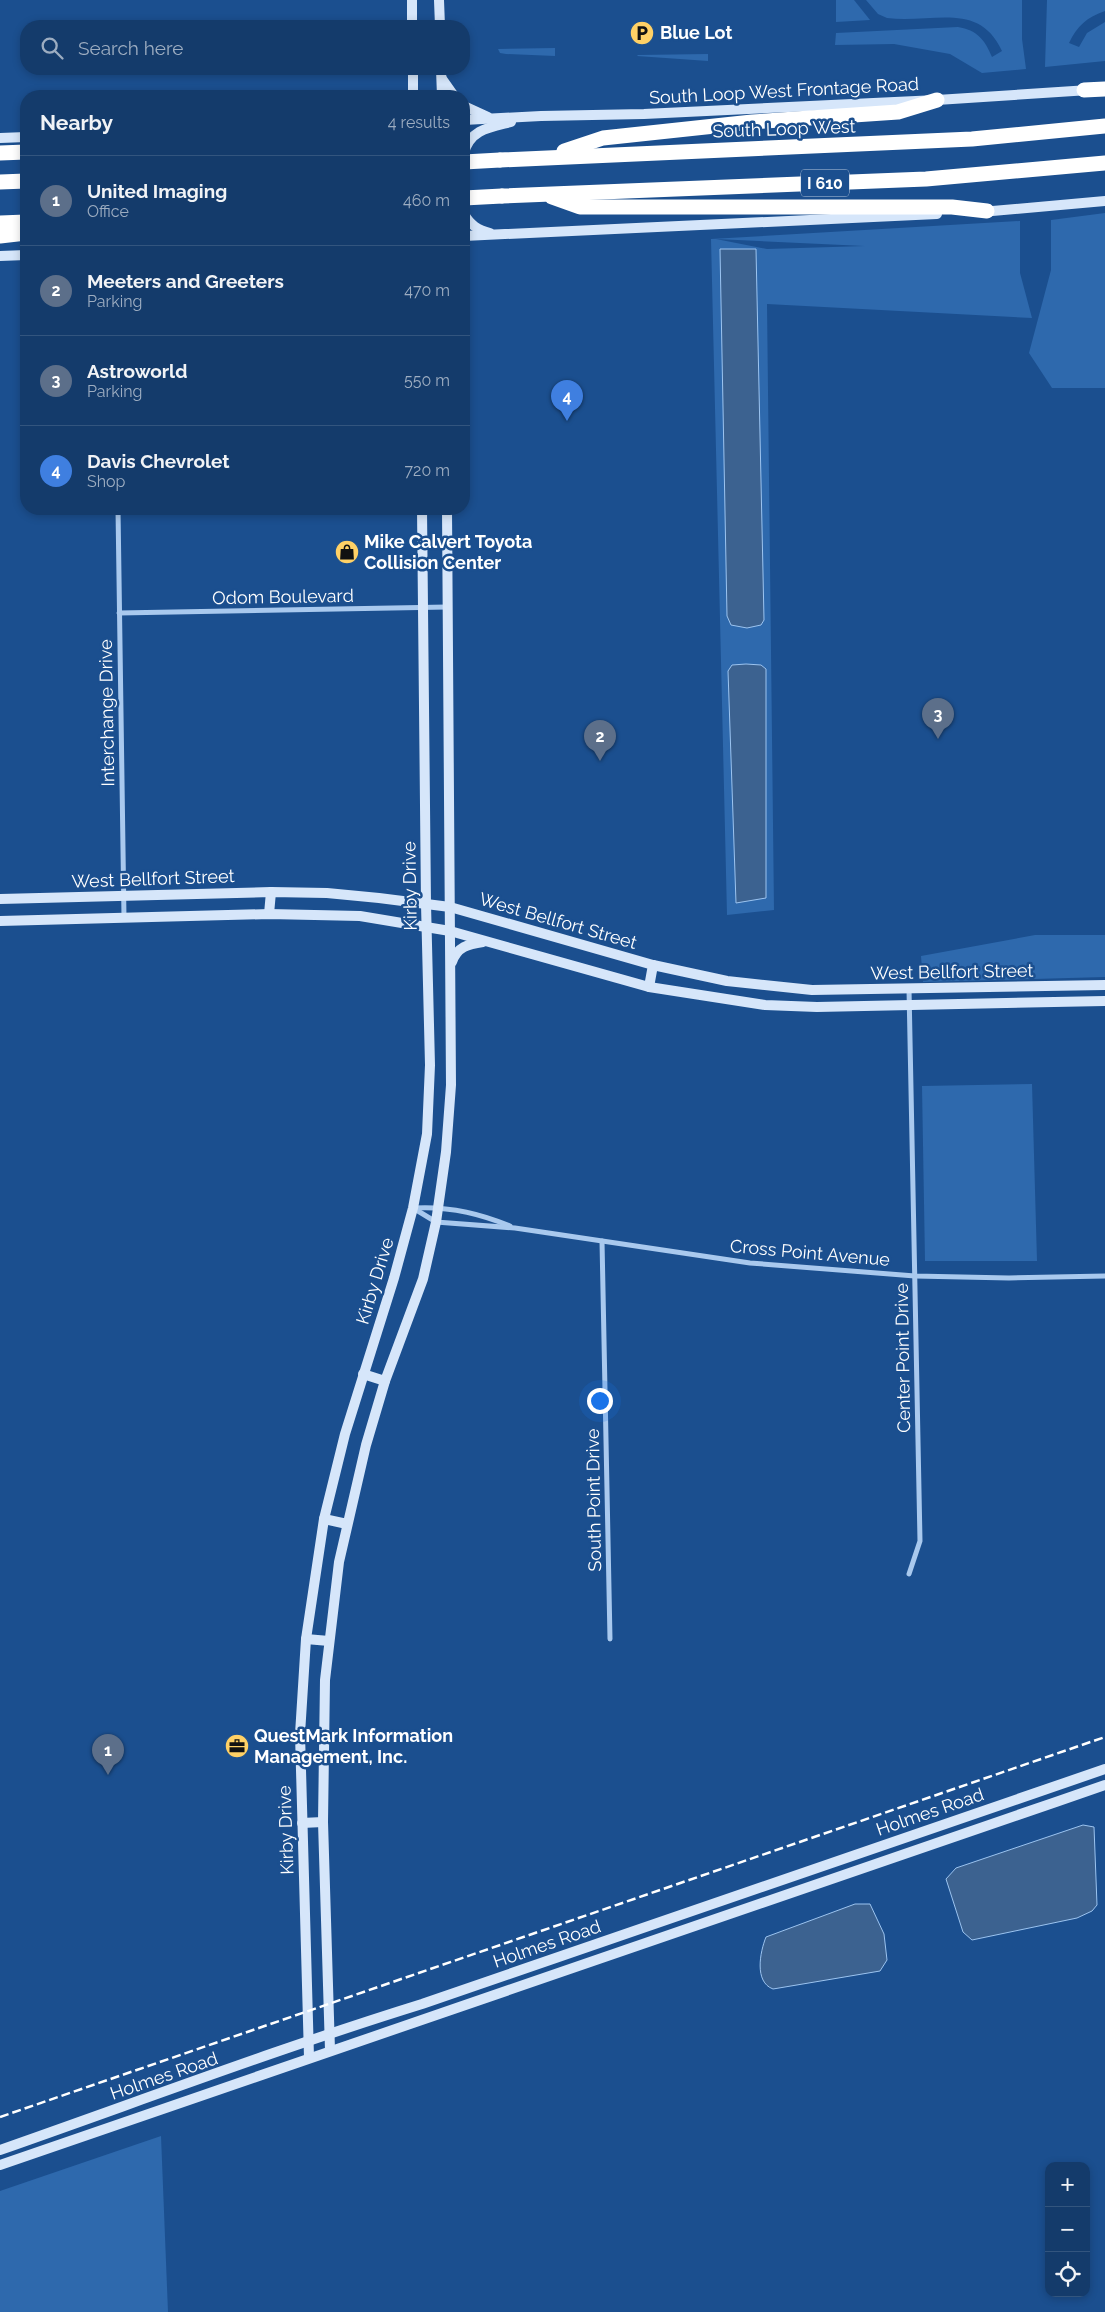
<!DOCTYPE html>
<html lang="en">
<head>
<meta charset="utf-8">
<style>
  body { margin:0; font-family:Raleway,sans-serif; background:#214673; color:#f1f3f6 }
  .controls { position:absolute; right:15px; bottom:15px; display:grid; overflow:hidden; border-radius:10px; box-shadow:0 2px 8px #0003 }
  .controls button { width:45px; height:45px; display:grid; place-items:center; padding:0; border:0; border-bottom:1px solid #33557e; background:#143b6b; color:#f1f3f6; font:25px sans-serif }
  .you { position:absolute; left:599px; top:1400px; width:18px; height:18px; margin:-12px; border:4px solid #fff; border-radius:50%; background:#1a73e8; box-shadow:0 0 0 8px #1a73e833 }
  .badge { display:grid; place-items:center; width:32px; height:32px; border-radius:50%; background:#ffd166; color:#fff; font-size:16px; font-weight:700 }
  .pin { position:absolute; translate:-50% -41px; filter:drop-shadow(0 1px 2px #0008) }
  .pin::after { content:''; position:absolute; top:26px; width:18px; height:15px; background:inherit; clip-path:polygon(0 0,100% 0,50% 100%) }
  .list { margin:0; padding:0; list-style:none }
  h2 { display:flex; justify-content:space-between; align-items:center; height:65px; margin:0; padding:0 20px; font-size:21px }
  h2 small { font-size:16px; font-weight:400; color:#9dadc1 }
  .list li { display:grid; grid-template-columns:32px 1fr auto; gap:15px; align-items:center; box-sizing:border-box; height:90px; padding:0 20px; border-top:1px solid #33557e }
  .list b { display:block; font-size:19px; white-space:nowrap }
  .list p { margin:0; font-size:16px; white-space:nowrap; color:#9dadc1 }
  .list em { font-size:16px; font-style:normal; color:#9dadc1 }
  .icon { flex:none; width:28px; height:28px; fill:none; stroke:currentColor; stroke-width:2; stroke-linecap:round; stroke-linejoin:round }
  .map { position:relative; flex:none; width:1105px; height:2312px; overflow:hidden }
  .search { position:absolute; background:#143b6b; box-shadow:0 2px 8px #0003; left:20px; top:20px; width:450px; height:55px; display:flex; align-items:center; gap:12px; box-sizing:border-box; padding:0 18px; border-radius:20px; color:#9dadc1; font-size:19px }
  .panel { position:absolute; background:#143b6b; box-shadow:0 2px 8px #0003; left:20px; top:90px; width:450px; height:425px; border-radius:20px }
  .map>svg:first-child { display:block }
</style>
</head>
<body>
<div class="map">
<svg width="1105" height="2312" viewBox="0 0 1105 2312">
  <rect width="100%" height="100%" fill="#1b4f8f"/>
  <g fill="#2e69ad" fill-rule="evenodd">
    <polygon points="836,0 854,0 870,20 836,22"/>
    <path d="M 866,0 L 1022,0 L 1022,39 L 1026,69 L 982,73 L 950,54 L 894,44 L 835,45 L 836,33 L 958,27 C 977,30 985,40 992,57 L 1002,51 C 979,0 931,24 887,18 L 878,14 Z"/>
    <path d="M 1047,0 L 1105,0 L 1105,11 C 1087,17 1077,26 1069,43 L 1079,47 L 1087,33 L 1105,22 L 1105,61 L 1045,67 Z"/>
    <polygon points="555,48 555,56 506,54 500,53 498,49"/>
    <polygon points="708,54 708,61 637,56 638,55"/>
    <polygon points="1105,213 1105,388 1052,388 1029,353 1051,270 1051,220"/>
    <path d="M 1020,221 L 1020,273 L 1032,318 L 767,304 L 774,910 L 727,915 L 711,239 ZM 716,239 L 864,246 L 865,246 L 767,249 Z"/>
    <polygon points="1035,935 1105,935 1105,977 923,982 921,956"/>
    <polygon points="1032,1084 1037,1261 925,1261 922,1086"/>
    <polygon points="161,2136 168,2312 0,2312 0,2191"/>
  </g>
  <g fill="#3c6290" stroke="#9cc4f0">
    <polygon points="720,249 756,249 764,620 761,625 747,628 731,625 727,616"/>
    <polygon points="746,664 761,665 766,669 766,898 736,903 728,671 732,665"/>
    <polygon points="1083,1825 1094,1827 1097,1905 1092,1911 1077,1918 972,1940 963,1932 946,1879 956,1868"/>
    <path d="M 855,1904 L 870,1904 L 884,1934 L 887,1960 L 880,1971 L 773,1989 C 754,1982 760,1952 766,1937 Z"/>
  </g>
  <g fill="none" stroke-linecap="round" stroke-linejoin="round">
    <g stroke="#a9c9ee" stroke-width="5">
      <polyline points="118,509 124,917"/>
      <polyline points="119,613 447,607"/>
      <polyline points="413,1208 436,1222 515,1228 750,1263 915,1276 1009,1278 1105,1276"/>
      <path d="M 414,1208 C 447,1206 479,1213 510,1226"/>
      <polyline points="602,1241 610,1639"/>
      <polyline points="909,1574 920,1541 909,989"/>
    </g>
    <g stroke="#d6e6fa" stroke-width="10">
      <polyline points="412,0 412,26"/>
      <polyline points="439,0 440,26"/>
      <polyline points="413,69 413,96"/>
      <polyline points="441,69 442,96"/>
      <polyline points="442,79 454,96"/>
      <polyline points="464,106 488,117"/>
      <polyline points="464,120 541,116 644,114 937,100 1089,90"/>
      <polyline points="0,138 26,137"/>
      <polyline points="981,212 1105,201"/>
      <path d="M 490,233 C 478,230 470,225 464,214 L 464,153 C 470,129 491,127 511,122"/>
      <polyline points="464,236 937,214"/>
      <polyline points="0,256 26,255"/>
      <polyline points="0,899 271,892 327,893 379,898 450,907 653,965 727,981 812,990 1105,985"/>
      <polyline points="269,914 271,892"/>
      <polyline points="0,921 269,914 360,916 450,931 649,987 765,1005 817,1007 1105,1001"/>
      <path d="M 452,962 C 457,947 468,944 483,942"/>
      <polyline points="649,987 653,965"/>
      <polyline points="363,1374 385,1381"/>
      <polyline points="324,1519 347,1524"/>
      <polyline points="306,1639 329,1641"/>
      <polyline points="302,1823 323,1822"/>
      <polyline points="330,2050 323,1822 325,1680 339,1562 366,1445 385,1381 423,1279 436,1222 446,1152 451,1085 447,509"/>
      <polyline points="309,2057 300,1734 306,1639 324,1519 345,1434 394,1278 413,1208 427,1134 430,1065 426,904 422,509"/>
      <path d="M 0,2150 C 140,2101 280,2048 422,2004 L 1105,1769"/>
      <path d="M 0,2165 C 368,2036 737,1912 1105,1785"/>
    </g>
    <g stroke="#fff" stroke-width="15">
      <polyline points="1084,90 1105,89"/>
      <polyline points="564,151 603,138 752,122 898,112 937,100"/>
      <polyline points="0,153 26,152"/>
      <polyline points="500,160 972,139 1105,126"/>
      <polyline points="0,182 26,181"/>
      <polyline points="502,196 926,179 1105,163"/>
      <polyline points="552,197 580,207 952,207 987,211"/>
      <polyline points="0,223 26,222"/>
      <polyline points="0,236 26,233"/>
    </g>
    <polyline stroke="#fff" stroke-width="2.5" stroke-dasharray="9 4" stroke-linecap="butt" points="0,2117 1105,1737"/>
    <g stroke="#fff" stroke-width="15">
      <polyline points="464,162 500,160"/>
      <polyline points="464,198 502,196"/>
    </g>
  </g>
  <defs>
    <g id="parking-disc" transform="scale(1.25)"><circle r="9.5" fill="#ffd166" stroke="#1b4f8f"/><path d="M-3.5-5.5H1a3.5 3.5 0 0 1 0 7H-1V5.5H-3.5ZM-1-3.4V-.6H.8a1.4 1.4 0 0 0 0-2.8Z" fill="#111"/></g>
    <g id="shop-disc" transform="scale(1.25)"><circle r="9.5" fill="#ffd166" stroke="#1b4f8f"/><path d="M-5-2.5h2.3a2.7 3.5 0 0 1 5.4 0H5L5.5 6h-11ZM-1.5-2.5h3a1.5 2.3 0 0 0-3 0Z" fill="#111"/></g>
    <g id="office-disc" transform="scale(1.25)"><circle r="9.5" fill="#ffd166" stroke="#1b4f8f"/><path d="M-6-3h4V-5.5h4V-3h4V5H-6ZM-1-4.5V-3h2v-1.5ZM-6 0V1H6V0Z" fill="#111"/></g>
  </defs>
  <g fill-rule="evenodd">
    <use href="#parking-disc" x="642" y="33"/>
    <use href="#shop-disc" x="347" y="552"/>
    <use href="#office-disc" x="237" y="1746"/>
  </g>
  <g text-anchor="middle" stroke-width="5" stroke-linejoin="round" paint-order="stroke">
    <rect fill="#1b4f8f" stroke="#bbcadd" stroke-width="1" x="801" y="169.5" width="48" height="27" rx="4"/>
    <g font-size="16" font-weight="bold" fill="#fff">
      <text x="825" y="189">I 610</text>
    </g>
    <g font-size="18" font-weight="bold" fill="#fff" stroke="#1b4f8f" text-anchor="start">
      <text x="660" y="39">Blue Lot</text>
      <text x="364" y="548">Mike Calvert Toyota<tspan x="364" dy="21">Collision Center</tspan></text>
      <text x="254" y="1742">QuestMark Information<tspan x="254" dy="21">Management, Inc.</tspan></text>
    </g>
    <g font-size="18" fill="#fff" stroke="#1b4f8f">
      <text transform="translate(784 91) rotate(-3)" y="6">South Loop West Frontage Road</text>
      <text transform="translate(784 129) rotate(-2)" y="6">South Loop West</text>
      <text transform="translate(283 597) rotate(-1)" y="6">Odom Boulevard</text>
      <text transform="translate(107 713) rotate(-91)" y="6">Interchange Drive</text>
      <text transform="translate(153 879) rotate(-2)" y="6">West Bellfort Street</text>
      <text transform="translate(410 886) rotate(-91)" y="6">Kirby Drive</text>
      <text transform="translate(558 921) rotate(16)" y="6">West Bellfort Street</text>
      <text transform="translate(952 972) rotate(-1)" y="6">West Bellfort Street</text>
      <text transform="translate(810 1253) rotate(5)" y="6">Cross Point Avenue</text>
      <text transform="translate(375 1281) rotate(-73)" y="6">Kirby Drive</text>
      <text transform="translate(903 1358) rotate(-91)" y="6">Center Point Drive</text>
      <text transform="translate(594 1500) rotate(-91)" y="6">South Point Drive</text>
      <text transform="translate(930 1812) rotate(-19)" y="6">Holmes Road</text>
      <text transform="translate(286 1830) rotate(-92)" y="6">Kirby Drive</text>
      <text transform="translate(547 1944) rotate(-19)" y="6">Holmes Road</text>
      <text transform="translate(164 2076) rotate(-19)" y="6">Holmes Road</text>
    </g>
  </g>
</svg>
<div class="controls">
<button>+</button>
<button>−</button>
<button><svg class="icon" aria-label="locate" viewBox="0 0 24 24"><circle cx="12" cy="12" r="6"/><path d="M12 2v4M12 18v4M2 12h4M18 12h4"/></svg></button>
</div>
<div class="you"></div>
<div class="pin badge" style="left:108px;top:1775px;background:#5c6f8a">1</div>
<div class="pin badge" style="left:600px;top:761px;background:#5c6f8a">2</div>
<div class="pin badge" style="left:938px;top:739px;background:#5c6f8a">3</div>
<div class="pin badge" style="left:567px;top:421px;background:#3f7fe0">4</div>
<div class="search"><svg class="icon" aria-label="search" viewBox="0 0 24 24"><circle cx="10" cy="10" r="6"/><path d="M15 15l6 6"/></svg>Search here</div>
<section class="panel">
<h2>Nearby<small>4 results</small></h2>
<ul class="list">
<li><span class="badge" style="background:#5c6f8a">1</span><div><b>United Imaging</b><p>Office</p></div><em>460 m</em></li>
<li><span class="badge" style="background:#5c6f8a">2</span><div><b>Meeters and Greeters</b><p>Parking</p></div><em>470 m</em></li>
<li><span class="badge" style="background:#5c6f8a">3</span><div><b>Astroworld</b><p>Parking</p></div><em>550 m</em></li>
<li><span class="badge" style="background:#3f7fe0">4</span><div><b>Davis Chevrolet</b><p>Shop</p></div><em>720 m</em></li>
</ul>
</section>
</div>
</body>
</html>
